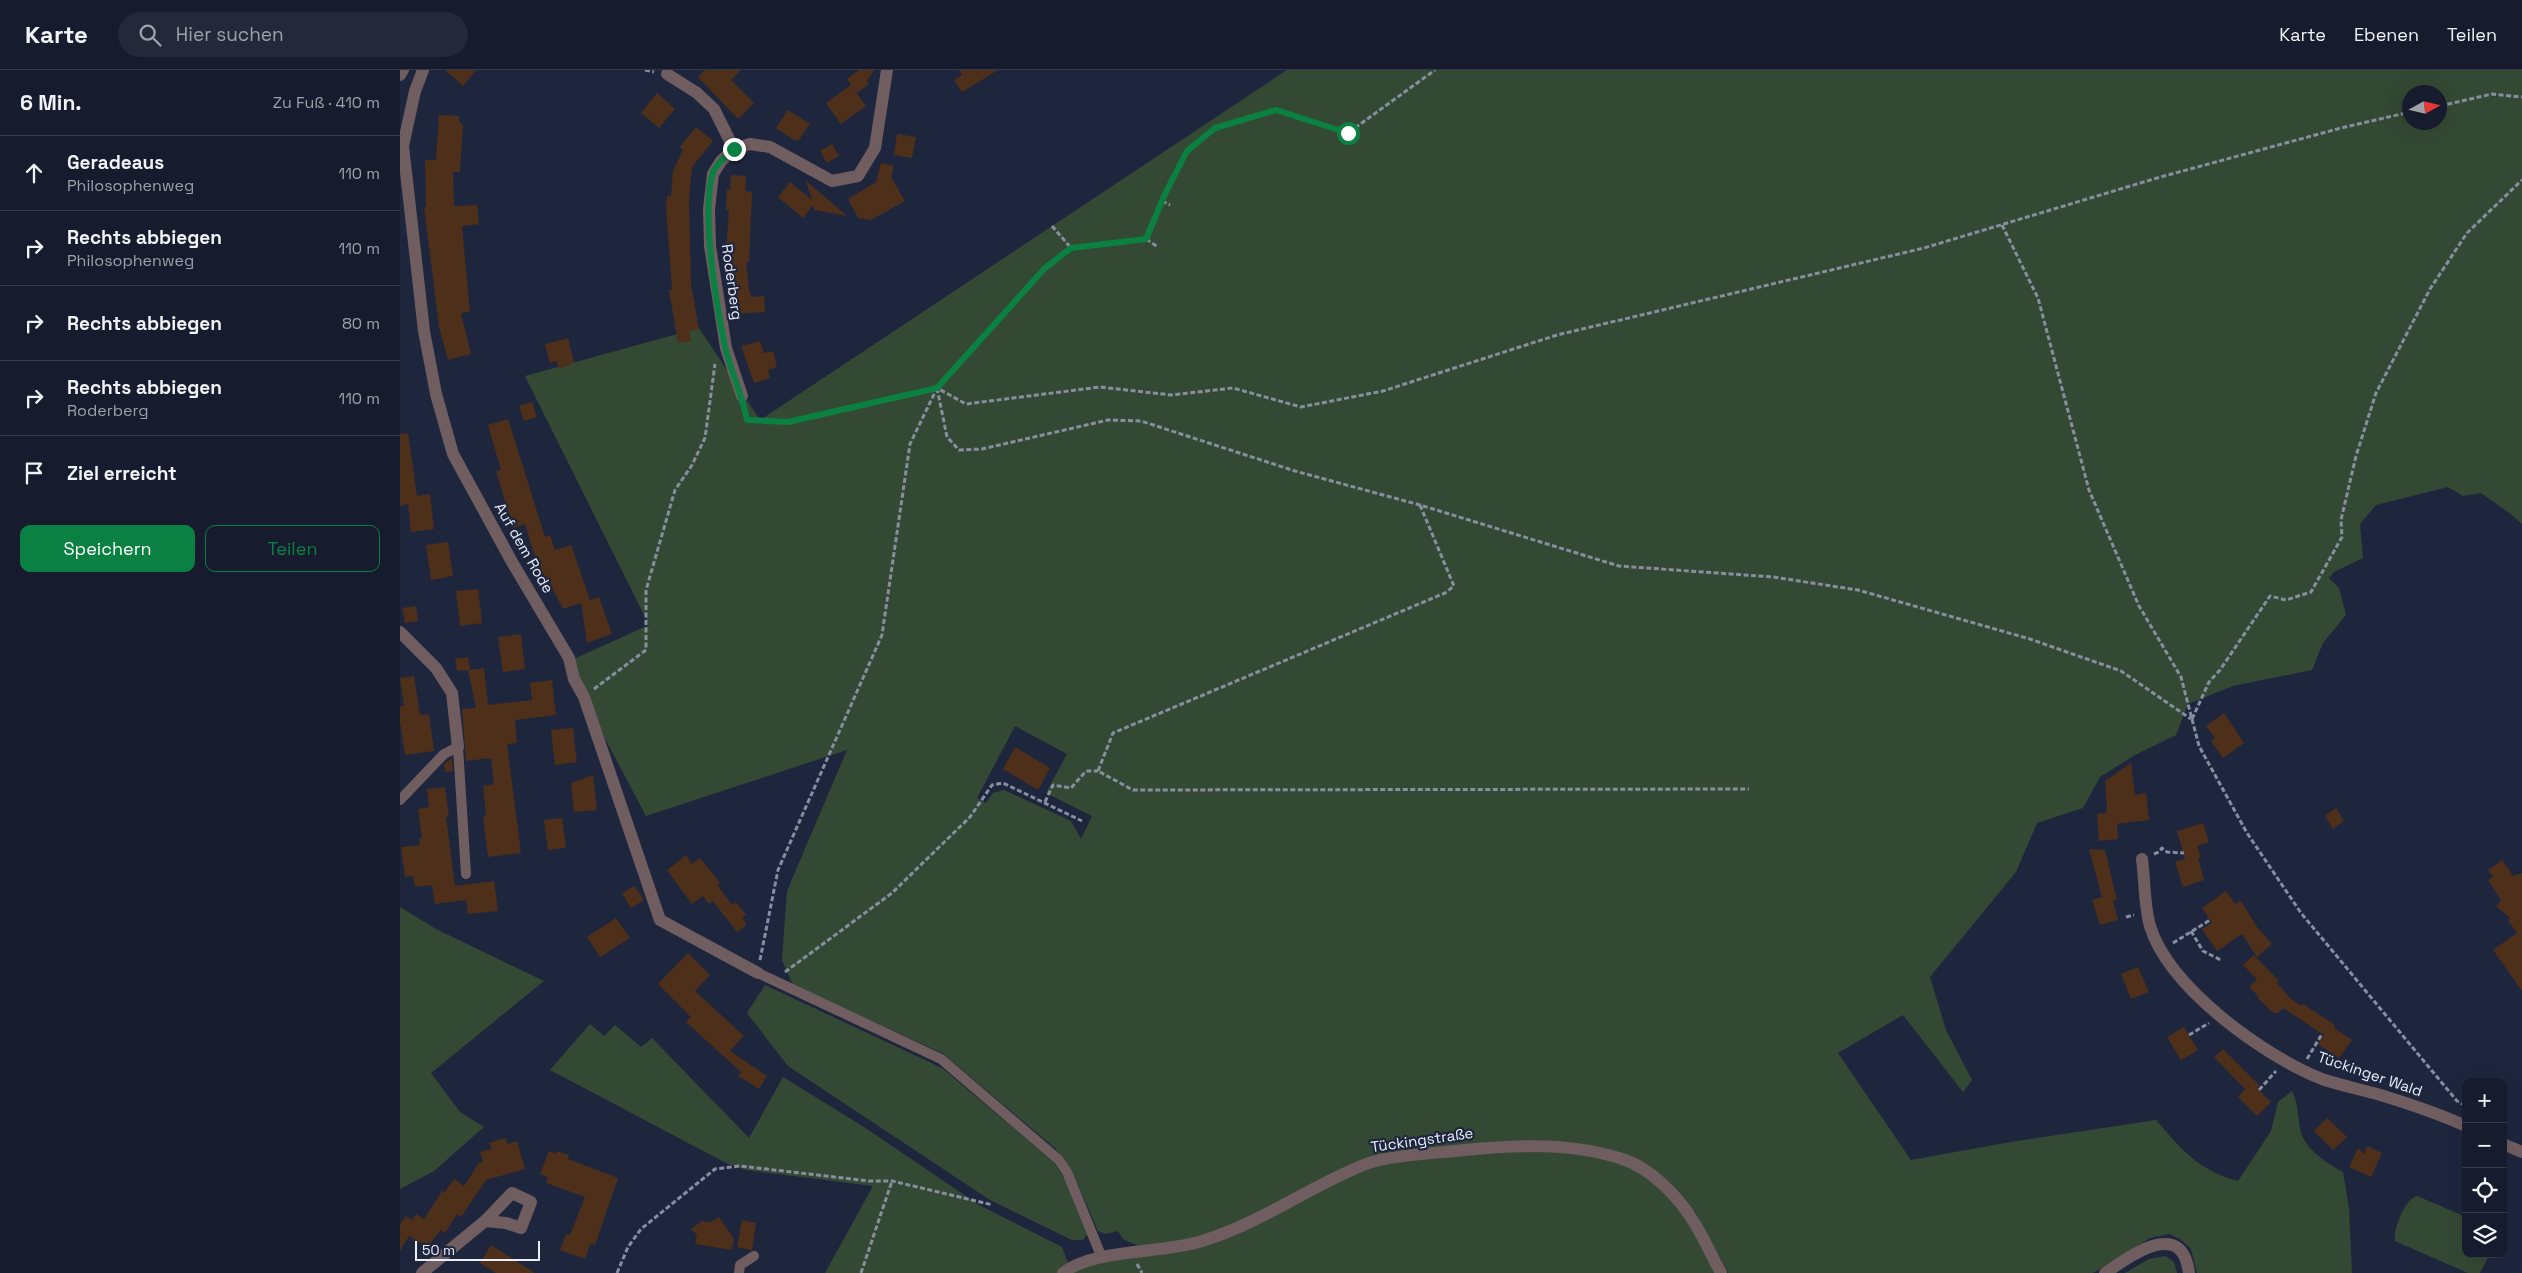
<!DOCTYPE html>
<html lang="de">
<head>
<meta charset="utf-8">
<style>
  body { margin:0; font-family:"Space Grotesk",sans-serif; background:#23293a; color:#f1f3f6 }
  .controls { position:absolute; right:15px; bottom:15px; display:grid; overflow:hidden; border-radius:10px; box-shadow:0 5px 20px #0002 }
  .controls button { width:45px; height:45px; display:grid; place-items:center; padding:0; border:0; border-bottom:1px solid #353a4a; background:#161c2e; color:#f1f3f6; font:25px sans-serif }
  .compass { position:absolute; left:2002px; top:15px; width:45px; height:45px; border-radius:50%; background:#161c2e; box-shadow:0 5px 20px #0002; rotate:82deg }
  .scale { position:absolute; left:15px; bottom:12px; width:125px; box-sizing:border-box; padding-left:5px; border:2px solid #eaeffc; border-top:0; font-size:14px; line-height:18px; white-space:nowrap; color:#eaeffc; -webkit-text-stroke:4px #1e263e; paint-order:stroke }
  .stop { position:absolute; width:15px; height:15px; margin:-11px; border:4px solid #0b8043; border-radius:50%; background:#fff }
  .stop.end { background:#0b8043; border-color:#fff; box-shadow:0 1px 5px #0008 }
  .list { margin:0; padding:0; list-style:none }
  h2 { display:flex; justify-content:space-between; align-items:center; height:65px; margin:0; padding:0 20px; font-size:21px }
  h2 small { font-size:16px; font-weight:400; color:#9ea1aa }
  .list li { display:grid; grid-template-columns:32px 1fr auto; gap:15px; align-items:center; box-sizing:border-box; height:75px; padding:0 20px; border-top:1px solid #353a4a }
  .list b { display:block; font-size:19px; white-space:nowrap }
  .list p { margin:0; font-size:16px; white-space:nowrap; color:#9ea1aa }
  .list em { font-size:16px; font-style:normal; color:#9ea1aa }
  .actions { display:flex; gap:10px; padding:15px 20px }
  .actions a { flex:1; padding:11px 0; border:1px solid #0b8043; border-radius:10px; text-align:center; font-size:18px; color:#0b8043 }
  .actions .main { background:#0b8043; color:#fff }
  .icon { flex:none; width:28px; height:28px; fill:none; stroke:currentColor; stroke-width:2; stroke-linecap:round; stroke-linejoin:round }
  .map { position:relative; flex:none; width:2122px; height:1203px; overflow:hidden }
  header { display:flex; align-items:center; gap:30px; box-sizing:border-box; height:70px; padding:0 25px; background:#161c2e; border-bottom:1px solid #353a4a }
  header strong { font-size:24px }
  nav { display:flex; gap:28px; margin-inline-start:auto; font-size:18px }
  .search { width:350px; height:45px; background:#23293a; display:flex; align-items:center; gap:12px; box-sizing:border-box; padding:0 18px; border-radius:28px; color:#9ea1aa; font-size:19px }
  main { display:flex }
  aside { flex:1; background:#161c2e }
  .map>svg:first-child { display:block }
</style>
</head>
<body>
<header>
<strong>Karte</strong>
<div class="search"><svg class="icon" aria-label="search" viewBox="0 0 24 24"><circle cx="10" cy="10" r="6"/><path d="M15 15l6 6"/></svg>Hier suchen</div>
<nav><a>Karte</a><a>Ebenen</a><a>Teilen</a></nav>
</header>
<main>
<aside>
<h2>6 Min.<small>Zu Fuß · 410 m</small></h2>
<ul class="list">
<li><svg class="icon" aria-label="ahead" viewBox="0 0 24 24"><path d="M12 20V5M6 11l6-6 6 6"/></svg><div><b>Geradeaus</b><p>Philosophenweg</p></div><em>110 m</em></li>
<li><svg class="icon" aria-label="right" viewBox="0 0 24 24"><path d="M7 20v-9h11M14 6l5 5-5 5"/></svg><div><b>Rechts abbiegen</b><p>Philosophenweg</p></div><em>110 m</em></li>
<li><svg class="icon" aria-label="right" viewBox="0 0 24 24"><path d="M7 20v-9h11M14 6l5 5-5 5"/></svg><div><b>Rechts abbiegen</b></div><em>80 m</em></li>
<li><svg class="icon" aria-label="right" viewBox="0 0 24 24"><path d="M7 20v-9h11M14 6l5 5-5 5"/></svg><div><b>Rechts abbiegen</b><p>Roderberg</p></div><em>110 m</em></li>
<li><svg class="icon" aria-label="arrive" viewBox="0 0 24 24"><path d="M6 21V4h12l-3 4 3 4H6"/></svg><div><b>Ziel erreicht</b></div></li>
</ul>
<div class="actions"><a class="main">Speichern</a><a>Teilen</a></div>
</aside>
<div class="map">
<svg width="2122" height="1203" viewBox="0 0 2122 1203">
  <rect width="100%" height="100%" fill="#1e263e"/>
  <g fill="#344934" fill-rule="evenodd">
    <path d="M 887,0 L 2122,0 L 2122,454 L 2112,445 L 2081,423 L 2063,426 L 2048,417 L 1976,435 L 1960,454 L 1963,488 L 1934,502 L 1929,508 L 1939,518 L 1946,545 L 1923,573 L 1912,600 L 1833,616 L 1788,634 L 1776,665 L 1735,685 L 1700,707 L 1683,738 L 1637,753 L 1616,802 L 1530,907 L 1546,960 L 1572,1010 L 1563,1022 L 1503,945 L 1438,983 L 1511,1090 L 1611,1072 L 1756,1050 C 1781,1079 1799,1101 1838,1111 L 1871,1061 L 1878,1032 L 1892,1021 C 1898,1034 1898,1045 1900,1059 C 1904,1079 1927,1093 1943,1102 L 1949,1138 L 1952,1203 L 1797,1203 L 1791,1179 L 1780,1169 L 1769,1164 L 1750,1168 L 1693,1203 L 1328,1203 L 1295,1141 L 1289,1143 L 1321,1203 L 425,1203 L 473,1116 L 346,1100 L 326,1093 L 150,1000 L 190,954 L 204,966 L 215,955 L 241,977 L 252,968 L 349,1068 L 383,1007 L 464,1057 L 579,1135 L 662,1177 L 670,1198 L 730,1183 L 736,1175 L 723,1169 L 718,1161 L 705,1164 L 698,1161 L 671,1099 L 656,1079 L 542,983 L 393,915 L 382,890 L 387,821 L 447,680 L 246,746 L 165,593 L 249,555 L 125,306 L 299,258 L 360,350 ZM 2010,22 L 2040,22 L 2040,52 L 2010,52 ZM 615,656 L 667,684 L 646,723 L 692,746 L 681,769 L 671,751 L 604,720 L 593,723 L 586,733 L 577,728 Z"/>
    <polygon points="0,837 36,859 144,911 31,1003 60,1042 84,1057 34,1101 0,1119"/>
    <polygon points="365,915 542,998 653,1091 664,1107 687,1165 683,1170 672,1170 590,1130 388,996 347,943"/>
    <path d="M 2017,1126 L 2066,1147 L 2066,1184 L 2090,1184 L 2080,1203 L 2068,1203 L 1995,1171 C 1993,1159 2005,1129 2017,1126 Z"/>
    <polygon points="1765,1186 1774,1192 1777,1203 1725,1203 1749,1189"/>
  </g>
  <g fill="#4e2f19">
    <polygon points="45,0 76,0 63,16"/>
    <polygon points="305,0 341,0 331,10 354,33 338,49 298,7"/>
    <polygon points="459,0 474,0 467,11 469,14 457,23 447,9"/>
    <polygon points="559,0 598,0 562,22 554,10 562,5"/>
    <polygon points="451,15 466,36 441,54 426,33"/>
    <polygon points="257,23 275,39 259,58 241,43"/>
    <polygon points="388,40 410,54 399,70 394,70 376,58"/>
    <polygon points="39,45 59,46 59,52 63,55 60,102 53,102 54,136 77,135 79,154 62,156 70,242 61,243 71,284 48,290 39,257 24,137 26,137 25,90 36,90"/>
    <polygon points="296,57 313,71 292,97 289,131 291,214 299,259 289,261 291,271 278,273 269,220 272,219 266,137 267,126 271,126 273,101 283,80 280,77"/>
    <polygon points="497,64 516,67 512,88 494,85"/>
    <polygon points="432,74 439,86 427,93 420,81"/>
    <polygon points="481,93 494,96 491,107 505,131 471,150 458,148 448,129 476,112"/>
    <polygon points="331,105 346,106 345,121 352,122 349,192 346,192 349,219 351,227 364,226 365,242 336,244 333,217 329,218 326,182 329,140 326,140 327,119 330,120"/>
    <polygon points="406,111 425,127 447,146 415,140 413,135 403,148 378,127 390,112 412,130"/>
    <polygon points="168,268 174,293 159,299 157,291 150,293 145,274"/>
    <polygon points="360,271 364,283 373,281 377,297 368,300 370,308 354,313 341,276"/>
    <polygon points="132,332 137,347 124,351 119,336"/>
    <polygon points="108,349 145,467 150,465 155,480 171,475 190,530 199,527 212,564 187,573 181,533 163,539 148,510 146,511 143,503 140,504 125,454 113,458 96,401 101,400 88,355"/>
    <polygon points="8,363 17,426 30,424 34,459 11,462 8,434 0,436 0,364"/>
    <polygon points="48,472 53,506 31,510 26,475"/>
    <polygon points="78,519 82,553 60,556 56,521"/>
    <polygon points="16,536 18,551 5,553 2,538"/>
    <polygon points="121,564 125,599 103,602 98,567"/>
    <polygon points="68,587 70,600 84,598 88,635 132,630 130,613 152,610 156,645 115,650 117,673 107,674 121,783 88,787 83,746 86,746 83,716 94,714 91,688 66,691 62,639 76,638 68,600 57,601 55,589"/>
    <polygon points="14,606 20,645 29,644 34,681 5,685 0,652 0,636 4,636 0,608"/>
    <polygon points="1824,643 1844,673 1823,688 1811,671 1815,668 1806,656"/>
    <polygon points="173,658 177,692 155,695 151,660"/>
    <polygon points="615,677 650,698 638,720 603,699"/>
    <polygon points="52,688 53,701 45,702 44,694"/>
    <polygon points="1731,693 1735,725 1746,723 1749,750 1717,754 1718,769 1699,771 1697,744 1706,743 1707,736 1705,711"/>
    <polygon points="193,705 197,740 174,742 171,713"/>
    <polygon points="45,717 49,747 46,747 55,816 94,811 98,841 68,844 66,830 35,834 32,815 15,817 13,806 5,807 1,777 20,775 19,769 22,768 18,739 29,737 27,719"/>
    <polygon points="1936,738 1944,751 1933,759 1925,746"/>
    <polygon points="162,748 166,778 148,780 144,750"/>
    <polygon points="1803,753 1809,772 1797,776 1801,788 1798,788 1804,810 1783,817 1775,792 1785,789 1777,761"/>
    <polygon points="1689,779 1705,780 1717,830 1713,831 1718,850 1700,855 1692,830 1702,827"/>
    <polygon points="286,785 292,794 300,788 320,813 317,815 332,835 336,832 346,845 342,848 347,854 337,862 313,831 309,834 303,826 292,834 267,800"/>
    <polygon points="2102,790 2113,806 2122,803 2122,921 2093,880 2117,863 2108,850 2110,848 2096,836 2101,830 2088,810 2093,807 2088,800"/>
    <polygon points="234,816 244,830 231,838 222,823"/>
    <polygon points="1826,821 1835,834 1841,831 1857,857 1872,874 1857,887 1842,864 1817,881 1802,859 1812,853 1802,838"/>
    <polygon points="216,848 230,868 200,887 187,867"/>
    <polygon points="288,883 310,905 295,921 344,966 330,981 367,1006 359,1019 338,1006 341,1002 286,952 291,947 258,914"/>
    <polygon points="1854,885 1879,911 1877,913 1890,928 1901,936 1903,934 1935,955 1934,958 1952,970 1939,988 1918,974 1924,965 1883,938 1878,943 1873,943 1857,927 1858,926 1849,917 1857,909 1843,895"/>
    <polygon points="1738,897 1749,922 1731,929 1721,904"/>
    <polygon points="1784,957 1798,980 1781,990 1767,967"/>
    <polygon points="1823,979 1859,1015 1857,1018 1871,1032 1857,1046 1838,1027 1845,1019 1814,987"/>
    <polygon points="1927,1048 1947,1067 1933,1080 1914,1061"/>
    <polygon points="105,1068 108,1074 117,1071 125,1099 86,1110 61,1147 57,1144 45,1163 41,1160 27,1177 9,1166 0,1181 0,1155 6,1146 12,1150 16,1144 24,1149 42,1121 45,1122 54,1109 64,1116 79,1093 83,1092 80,1082 92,1079 89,1073"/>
    <polygon points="1967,1076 1982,1083 1971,1107 1949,1097 1958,1078 1964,1084"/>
    <polygon points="149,1081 156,1084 157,1081 169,1085 168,1089 218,1108 195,1175 190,1174 185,1189 160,1180 166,1164 170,1165 185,1127 146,1113 148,1107 140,1104"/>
    <polygon points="319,1147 334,1169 332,1180 295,1174 297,1165 291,1159 302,1151 311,1152"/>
    <polygon points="342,1150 356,1153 352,1180 337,1177"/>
    <polygon points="91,1175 135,1203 96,1203 80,1193"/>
  </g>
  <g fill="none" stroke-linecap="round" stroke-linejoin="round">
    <g stroke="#878ea0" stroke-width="3" stroke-dasharray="5 2.5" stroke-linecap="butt">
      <polyline points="245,0 254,2"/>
      <polyline points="2040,36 2092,24 2122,27"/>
      <polyline points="948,63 950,69"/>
      <polyline points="762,131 770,135"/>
      <polyline points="1602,155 1638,228 1689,420 1739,536 1781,607 1799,676 1847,763 1901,843 2057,1031 2066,1036"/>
      <polyline points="652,156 671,178"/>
      <polyline points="746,169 758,177"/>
      <polyline points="537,318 547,367 559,380 582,379 708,350 741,351 895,401 1020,435 1219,496 1373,507 1458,520 1630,569 1721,601 1791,649"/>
      <polyline points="345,338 347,350 388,352 537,318 566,334 700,317 771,325 833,318 901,337 983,321 1157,265 1524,178 1757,108 1941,58 2010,42"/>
      <polyline points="1020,435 1054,516 1045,523 713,663 698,701 733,720 1349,719"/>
      <polyline points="194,619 246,580 246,520 275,420 292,395 305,368 315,294"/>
      <polyline points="1792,649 1809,612 1820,600 1870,526 1886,530 1911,522 1942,467 1941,450 1956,386 1976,323 2030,219 2067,163 2122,110"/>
      <polyline points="645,732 653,715 671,718 686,701 698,701"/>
      <polyline points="1754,784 1759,782 1762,778 1767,782 1784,783"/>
      <polyline points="1726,847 1734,845"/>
      <polyline points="1791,861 1803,881 1821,890"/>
      <polyline points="1773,873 1810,850"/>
      <polyline points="360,890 378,800 482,565 510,374 537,318 645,198 671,178 746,169 765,124 787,81 815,58 876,40 948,63 1035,0"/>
      <polyline points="385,902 492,823 570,747 592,715 603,713 682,751"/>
      <polyline points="1789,965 1809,953"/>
      <polyline points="1907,989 1922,964"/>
      <polyline points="1859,1020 1876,1001"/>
      <polyline points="737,1194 742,1203"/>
      <polyline points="217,1203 228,1177 241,1159 315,1099 340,1096 469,1111 492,1111 593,1135"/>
      <polyline points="461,1203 492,1111"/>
    </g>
    <g stroke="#705d60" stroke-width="10">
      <polyline points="0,730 44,684 58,677 66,804"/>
      <polyline points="358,903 541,989 658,1089 667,1102 702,1188"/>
      <polyline points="339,1203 340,1195 354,1186"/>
    </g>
    <g stroke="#705d60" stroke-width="12">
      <polyline points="23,0 15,21 3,76 24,261 36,324 53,384 112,492 169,588 174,609 184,627 260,850 358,903"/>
      <polyline points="267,4 297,23 314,39 334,79"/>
      <polyline points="0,5 3,0"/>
      <polyline points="342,326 326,278 310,176 309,139 313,104 321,91 334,79 350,74 370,77 432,111 458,106 475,78 487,0"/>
      <polyline points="0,562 36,598 52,623 58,677"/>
      <path d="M 1742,789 C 1745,811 1744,835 1750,856 C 1769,918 1864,986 1922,1009 C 1939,1015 1959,1019 1977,1024 C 2007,1033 2037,1043 2066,1056"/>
      <polyline points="2103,1074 2122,1082"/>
      <polyline points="22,1203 85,1151 112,1123 131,1132 121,1158 106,1153 85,1151"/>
    </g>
    <g stroke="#705d60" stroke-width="12">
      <path d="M 663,1203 C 695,1178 763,1184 802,1171 C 861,1153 910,1116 966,1094 C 990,1085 1038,1083 1064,1080 C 1116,1075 1174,1072 1225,1090 C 1249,1098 1274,1123 1288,1143 C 1301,1161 1310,1183 1321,1203"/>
      <path d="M 1705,1203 C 1731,1186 1782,1147 1789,1203"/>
    </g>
  </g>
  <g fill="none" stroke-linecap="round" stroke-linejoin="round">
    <path stroke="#0b8043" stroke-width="6" d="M 334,79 C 326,86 315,95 312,105 C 302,149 316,232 325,277 C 331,301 342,325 347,350 L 388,352 L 537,318 L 645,198 L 671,178 L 746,169 L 765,124 L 787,81 L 815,58 L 876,40 L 948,63"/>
  </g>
  <g text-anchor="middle" stroke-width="4.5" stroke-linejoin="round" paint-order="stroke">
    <g font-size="15" fill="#eaeffc" stroke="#1e263e">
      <text transform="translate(332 212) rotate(82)" y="5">Roderberg</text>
      <text transform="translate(124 478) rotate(60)" y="5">Auf dem Rode</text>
      <text transform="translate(1970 1004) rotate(19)" y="5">Tückinger Wald</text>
      <text transform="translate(1022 1070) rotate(-8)" y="5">Tückingstraße</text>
    </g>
  </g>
</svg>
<div class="controls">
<button>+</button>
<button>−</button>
<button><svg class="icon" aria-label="locate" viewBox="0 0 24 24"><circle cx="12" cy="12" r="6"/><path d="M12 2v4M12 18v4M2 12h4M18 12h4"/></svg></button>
<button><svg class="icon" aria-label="layers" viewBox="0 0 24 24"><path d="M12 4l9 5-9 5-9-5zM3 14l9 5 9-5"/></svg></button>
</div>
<svg class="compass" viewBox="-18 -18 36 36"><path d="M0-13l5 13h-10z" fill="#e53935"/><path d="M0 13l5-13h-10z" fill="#9ea1aa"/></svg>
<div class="scale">50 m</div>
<div class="stop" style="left:948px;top:63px"></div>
<div class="stop end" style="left:334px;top:79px"></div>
</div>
</main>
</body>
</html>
